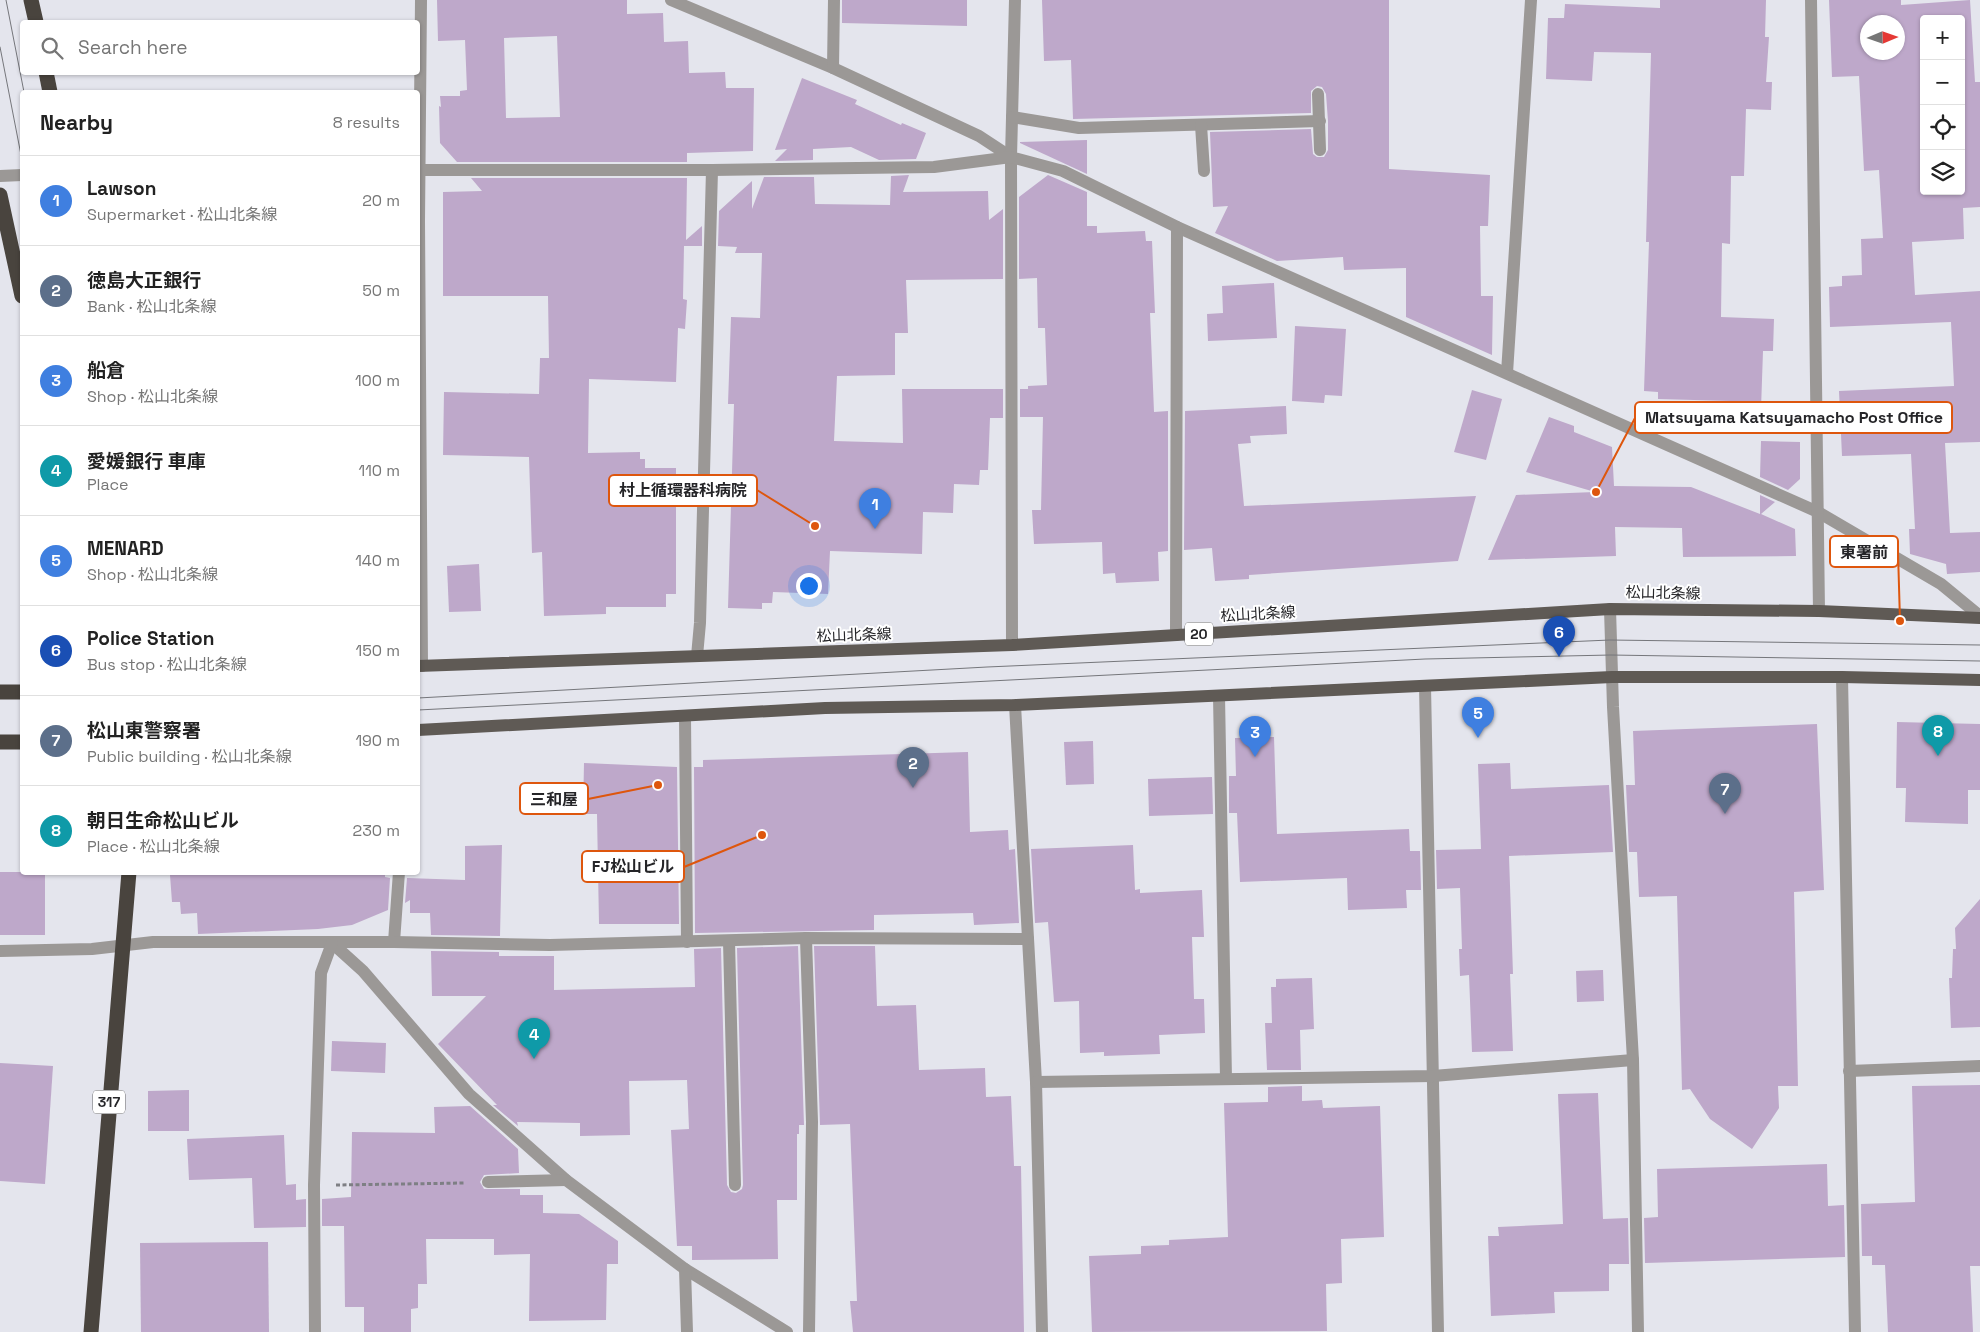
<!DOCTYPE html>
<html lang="en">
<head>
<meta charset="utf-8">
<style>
  body { margin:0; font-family:"Space Grotesk","Noto Sans JP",sans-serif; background:#f6f6f6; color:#222 }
  .controls { position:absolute; right:15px; top:15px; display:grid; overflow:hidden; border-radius:5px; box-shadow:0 1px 4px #0004 }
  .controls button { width:45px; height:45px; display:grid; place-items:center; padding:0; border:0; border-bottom:1px solid #e0e0e0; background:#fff; color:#222; font:25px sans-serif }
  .compass { position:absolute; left:1860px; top:15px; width:45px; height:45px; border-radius:50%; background:#fff; box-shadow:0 1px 4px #0004; rotate:88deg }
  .you { position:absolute; left:808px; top:585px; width:18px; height:18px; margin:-12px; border:4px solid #fff; border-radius:50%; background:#1a73e8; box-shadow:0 0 0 8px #1a73e833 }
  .badge { display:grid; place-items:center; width:32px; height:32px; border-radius:50%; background:#7c3aed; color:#fff; font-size:16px; font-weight:700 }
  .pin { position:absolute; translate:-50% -41px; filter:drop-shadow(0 1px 2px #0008) }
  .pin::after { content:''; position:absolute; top:26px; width:18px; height:15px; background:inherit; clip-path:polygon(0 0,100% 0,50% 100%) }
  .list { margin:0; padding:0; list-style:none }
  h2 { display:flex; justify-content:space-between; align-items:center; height:65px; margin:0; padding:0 20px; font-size:21px }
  h2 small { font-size:16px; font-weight:400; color:#767676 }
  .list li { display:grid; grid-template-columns:32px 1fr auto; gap:15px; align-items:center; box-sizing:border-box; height:90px; padding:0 20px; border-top:1px solid #e0e0e0 }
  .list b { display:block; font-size:19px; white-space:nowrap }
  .list p { margin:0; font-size:16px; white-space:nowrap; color:#767676 }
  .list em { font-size:16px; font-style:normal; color:#767676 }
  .icon { flex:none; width:28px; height:28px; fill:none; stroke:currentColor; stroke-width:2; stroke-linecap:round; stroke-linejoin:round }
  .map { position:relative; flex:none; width:1980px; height:1332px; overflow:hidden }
  .search { position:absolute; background:#fff; box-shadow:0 1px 4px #0004; left:20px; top:20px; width:400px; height:55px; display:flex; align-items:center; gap:12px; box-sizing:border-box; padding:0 18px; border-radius:5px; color:#767676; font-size:19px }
  .panel { position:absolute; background:#fff; box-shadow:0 1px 4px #0004; left:20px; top:90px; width:400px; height:785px; border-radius:5px }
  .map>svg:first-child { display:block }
</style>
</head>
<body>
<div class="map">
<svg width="1980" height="1332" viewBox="0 0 1980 1332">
  <rect width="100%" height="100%" fill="#e4e5ed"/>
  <g fill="#bea8ca" fill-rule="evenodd">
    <path d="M 437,0 L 627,0 L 627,14 L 663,13 L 664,42 L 688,41 L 689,73 L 725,72 L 726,88 L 754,88 L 753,151 L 687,153 L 687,162 L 457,162 L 440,143 L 439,106 L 441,107 L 440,96 L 460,96 L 460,91 L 467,90 L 465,40 L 438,41 ZM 557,36 L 560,117 L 506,118 L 504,38 Z"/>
    <polygon points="842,0 967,0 967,26 842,23"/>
    <polygon points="1042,0 1389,0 1389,169 1490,175 1488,226 1480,226 1481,296 1493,296 1492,355 1406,317 1406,268 1344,270 1343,257 1277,261 1215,233 1228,206 1213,207 1210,132 1311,129 1313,154 1317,157 1324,157 1328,150 1328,121 1326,94 1322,87 1317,86 1311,91 1311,113 1073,119 1071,60 1044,61"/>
    <polygon points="1660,0 1766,0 1765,37 1769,37 1766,82 1772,82 1771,110 1746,109 1744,176 1731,176 1730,244 1722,243 1721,317 1774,319 1773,351 1763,351 1761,409 1730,408 1730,401 1658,399 1658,392 1644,391 1649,242 1646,242 1651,53 1594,52 1592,81 1546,79 1548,18 1564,18 1565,4 1660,8"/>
    <path d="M 1829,0 L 1901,0 L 1901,5 L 1970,0 L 1975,82 L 1980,82 L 1980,207 L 1963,208 L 1964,239 L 1912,242 L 1915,295 L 1980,291 L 1980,442 L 1945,443 L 1950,533 L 1980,532 L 1980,572 L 1947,574 L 1946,564 L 1910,554 L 1909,529 L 1915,529 L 1911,454 L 1842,456 L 1839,391 L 1954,386 L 1951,322 L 1830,327 L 1829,287 L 1842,286 L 1842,276 L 1862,275 L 1861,239 L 1883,238 L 1879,170 L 1864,171 L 1859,76 L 1832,77 ZM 1924,19 L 1961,19 L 1961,191 L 1924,191 ZM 1868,22 L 1898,22 L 1898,52 L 1868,52 Z"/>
    <polygon points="802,78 857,100 855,104 901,125 902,123 926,133 916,159 879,160 851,147 813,149 813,160 775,161 787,149 775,150"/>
    <polygon points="1087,140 1087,174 1020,143 1020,142"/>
    <polygon points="909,175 903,192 988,191 989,220 1003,209 1003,279 906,280 908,333 895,333 895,375 837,376 834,441 903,443 902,389 1003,389 1003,418 990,418 988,470 980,470 979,485 954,484 953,513 923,512 922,554 830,551 828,594 773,592 772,603 762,603 762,609 728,608 734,404 728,404 731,317 760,318 762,253 735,253 737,247 718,246 719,211 752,181 752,209 764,177 814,177 815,204 890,205 891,176"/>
    <polygon points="1048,175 1087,192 1087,226 1097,226 1097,233 1145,231 1146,241 1152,241 1155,313 1150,313 1154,412 1168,411 1168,551 1158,552 1159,581 1116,583 1115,573 1103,574 1102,542 1034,544 1032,510 1041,510 1043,417 1020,417 1020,389 1028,389 1028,386 1047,385 1045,328 1038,328 1037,278 1019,279 1019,197"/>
    <polygon points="471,178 687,178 686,240 702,226 702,246 684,246 683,299 687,300 685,329 678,328 676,382 589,379 588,453 640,452 640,459 645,459 645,468 676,468 676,594 666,594 666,607 606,607 606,614 544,616 542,552 532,553 529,457 443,455 444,392 539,394 540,358 549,358 548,296 443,296 443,192 482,191"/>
    <polygon points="1274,283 1277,338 1208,341 1207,314 1223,313 1222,286"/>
    <polygon points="1295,326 1346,329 1342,396 1325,395 1324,403 1292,401"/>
    <polygon points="1472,390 1502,399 1486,460 1454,452"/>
    <polygon points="1286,406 1287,434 1250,436 1251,443 1238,444 1244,506 1476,496 1458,561 1249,575 1249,579 1215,581 1212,548 1184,550 1185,411"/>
    <polygon points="1549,417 1574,426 1574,432 1612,447 1614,486 1691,487 1760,514 1760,495 1775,502 1761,514 1795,529 1796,556 1683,557 1682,528 1615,527 1616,556 1488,560 1516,495 1595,492 1526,472"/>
    <polygon points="1761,441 1800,442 1800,479 1788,490 1760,477"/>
    <polygon points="479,564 481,611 449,612 447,566"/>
    <polygon points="1897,722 1980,724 1980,790 1968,790 1968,824 1905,822 1906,788 1896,788"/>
    <polygon points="1817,724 1824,890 1794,892 1798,1086 1778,1086 1779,1108 1752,1149 1710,1119 1690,1089 1682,1090 1677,896 1639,897 1637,852 1629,852 1626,785 1635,785 1633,731"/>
    <polygon points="1274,737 1277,834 1409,829 1410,851 1420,851 1421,890 1406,890 1407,908 1348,910 1347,878 1240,882 1237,813 1229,813 1229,776 1236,776 1235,738"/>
    <polygon points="1093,741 1094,784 1066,785 1064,742"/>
    <polygon points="968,752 970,832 1008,830 1009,850 1015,849 1019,923 974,925 973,913 874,915 874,930 695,933 694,767 703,767 703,760"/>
    <polygon points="584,763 677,767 679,924 599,924 597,814 583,814"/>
    <polygon points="1510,763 1511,789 1609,785 1613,852 1509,856 1513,974 1510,974 1513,1051 1472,1052 1469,975 1460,976 1459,949 1462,949 1460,888 1437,889 1436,850 1481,849 1478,764"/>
    <polygon points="1212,777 1213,814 1149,816 1148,779"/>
    <polygon points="502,845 500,936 431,935 430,913 410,913 410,900 405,903 407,878 465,880 465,846"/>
    <polygon points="1133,845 1135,890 1140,889 1140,893 1202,890 1204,937 1192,937 1194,999 1204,999 1205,1033 1159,1035 1160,1054 1104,1056 1104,1052 1080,1053 1079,1001 1054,1002 1048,922 1035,923 1031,849"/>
    <rect x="0" y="872" width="45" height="63"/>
    <polygon points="179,872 385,872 385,877 390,878 388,910 352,925 318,929 198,934 197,913 181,914 180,902 172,902 170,875 179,874"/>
    <polygon points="1980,899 1980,1027 1951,1028 1949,978 1952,978 1953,949 1956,949 1955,928"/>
    <polygon points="798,946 804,1125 799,1125 799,1134 797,1134 797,1200 777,1200 778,1259 692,1260 692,1246 677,1246 671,1130 689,1129 687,1080 629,1081 630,1135 580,1136 580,1123 517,1122 518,1126 493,1105 497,1105 438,1044 486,996 432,996 431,951 499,952 499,956 554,956 554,990 695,987 694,949 721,948 727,1185 731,1192 736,1193 742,1189 743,1185 737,948"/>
    <polygon points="814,946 875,946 877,1006 916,1005 919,1070 985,1068 986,1097 1011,1096 1014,1166 1021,1166 1024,1332 853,1332 850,1301 857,1301 850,1124 820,1125"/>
    <polygon points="1603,970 1604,1001 1577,1002 1576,971"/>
    <polygon points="1312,978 1314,1029 1300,1030 1301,1070 1267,1070 1265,1023 1272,1023 1271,987 1276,987 1276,979"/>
    <polygon points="332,1041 386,1043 385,1073 331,1071"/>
    <polygon points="0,1063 53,1066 45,1184 0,1181"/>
    <polygon points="1980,1085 1980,1266 1970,1266 1973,1332 1888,1332 1885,1265 1872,1265 1872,1256 1862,1256 1861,1204 1915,1202 1912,1086"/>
    <polygon points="1302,1086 1302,1101 1322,1100 1323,1108 1380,1106 1384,1237 1341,1239 1342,1283 1326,1284 1327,1331 1092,1332 1089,1256 1141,1254 1141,1246 1169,1245 1169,1240 1228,1237 1224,1103 1268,1102 1268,1087"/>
    <polygon points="189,1090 189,1131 148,1131 148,1091"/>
    <polygon points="1598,1093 1603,1219 1628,1218 1629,1264 1609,1264 1609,1291 1554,1292 1555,1313 1491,1316 1488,1236 1499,1236 1498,1227 1563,1224 1558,1094"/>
    <polygon points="470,1106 518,1149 519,1173 484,1175 480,1182 484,1189 520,1189 520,1195 543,1195 543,1213 579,1214 618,1241 618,1264 607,1264 606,1320 529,1321 530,1254 494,1255 494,1239 426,1239 427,1284 418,1284 418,1308 411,1309 411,1332 364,1332 364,1307 345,1307 344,1226 322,1226 322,1199 351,1197 352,1132 435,1133 434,1107"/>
    <polygon points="284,1135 286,1185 296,1184 296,1200 306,1199 306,1227 254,1228 252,1178 189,1180 187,1139"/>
    <polygon points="1827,1164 1828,1206 1844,1205 1845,1257 1645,1263 1644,1218 1658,1217 1657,1169"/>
    <polygon points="268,1242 269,1332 141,1332 140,1243"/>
  </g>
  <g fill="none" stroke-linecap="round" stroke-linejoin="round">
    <polyline stroke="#7e7f84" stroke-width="3" stroke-dasharray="4 2.5" stroke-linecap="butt" points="336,1185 465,1183"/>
    <g stroke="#9b9896" stroke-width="12">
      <polyline points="421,0 419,221 422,666"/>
      <polyline points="671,0 833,68 979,136 1011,157 1012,645"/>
      <polyline points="1015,0 1011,157 1063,171 1177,227 1818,512 1941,584 1980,616"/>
      <polyline points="1811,0 1819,611"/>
      <polyline points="833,68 834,0"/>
      <polyline points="1318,94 1320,150"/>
      <polyline points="1012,117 1079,128 1320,121"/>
      <polyline points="1201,125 1204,171"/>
      <polyline points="419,170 712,170 934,167 1011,157"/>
      <polyline points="0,176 22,175"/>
      <polyline points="1507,373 1531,0"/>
      <polyline points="1610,609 1613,707 1633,1060 1638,1332"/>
      <polyline points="1176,635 1177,227"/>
      <polyline points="697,656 700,623 712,170"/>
      <polyline points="1842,677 1855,1332"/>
      <polyline points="1425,686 1438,1332"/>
      <polyline points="1219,696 1226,1079"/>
      <polyline points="1015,705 1036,1082 1042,1332"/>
      <polyline points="685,716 687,942"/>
      <polyline points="806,938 812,1122 809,1332"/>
      <polyline points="729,941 735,1185"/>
      <polyline points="394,942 399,872"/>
      <polyline points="332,943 363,971 469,1094 566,1180 685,1269 787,1332"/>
      <polyline points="0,951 92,949 153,942 394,942 550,945 806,938 1028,939"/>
      <polyline points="1849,1071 1980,1066"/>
      <polyline points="1036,1082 1433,1076 1633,1060"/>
      <polyline points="488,1182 566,1180"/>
      <polyline points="685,1269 687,1332"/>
      <polyline points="315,1332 314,1185 321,973 332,943"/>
    </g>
    <g stroke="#5f5a55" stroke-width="12">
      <polyline points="418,666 1012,645 1610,609 1819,611 1980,618"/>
      <polyline points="418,730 825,708 1015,705 1612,677 1842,677 1980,680"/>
    </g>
    <g stroke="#49443e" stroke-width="15">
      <polyline points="31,0 36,22"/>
      <polyline points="46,72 50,92"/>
      <polyline points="0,195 22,296"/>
      <polyline points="0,692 22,692"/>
      <polyline points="0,742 22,742"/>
      <polyline points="91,1332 129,872"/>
    </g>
    <g stroke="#75767b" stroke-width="1">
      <polyline points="6,0 24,92"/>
      <polyline points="0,47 22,160"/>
      <polyline points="418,698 987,667 1610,640 1980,645"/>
      <polyline points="418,710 1425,659 1611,655 1980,661"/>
    </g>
  </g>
  <g text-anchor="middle" stroke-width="4" stroke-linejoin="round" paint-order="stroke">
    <g fill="#fff" stroke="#666668" stroke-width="1">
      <rect x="1185" y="622.5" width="28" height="23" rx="4"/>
      <rect x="93" y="1090.5" width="32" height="23" rx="4"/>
    </g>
    <g font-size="14" font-weight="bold" fill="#252528">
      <text x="1199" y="639">20</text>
      <text x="109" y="1107">317</text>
    </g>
    <g font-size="15" fill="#252528" stroke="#fff">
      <text transform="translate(1663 593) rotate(1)" y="5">松山北条線</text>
      <text transform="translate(1258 614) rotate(-3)" y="5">松山北条線</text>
      <text transform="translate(854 635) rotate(-2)" y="5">松山北条線</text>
    </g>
  </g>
  <path fill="none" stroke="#de560d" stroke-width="2" d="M1596 492L1635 418M815 526L757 490M1900 621L1898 552M658 785L588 799M762 835L684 867"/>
  <g fill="#de560d" stroke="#fff" stroke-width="2">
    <circle cx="1596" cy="492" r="5"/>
    <circle cx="815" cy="526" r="5"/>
    <circle cx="1900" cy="621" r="5"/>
    <circle cx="658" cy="785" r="5"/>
    <circle cx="762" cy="835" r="5"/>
  </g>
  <g fill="#fff" stroke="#de560d" stroke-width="2">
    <rect x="1635" y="402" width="317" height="31" rx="5"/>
    <rect x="609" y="475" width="148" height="31" rx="5"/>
    <rect x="1830" y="536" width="68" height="31" rx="5"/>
    <rect x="520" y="783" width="68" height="31" rx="5"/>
    <rect x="582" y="851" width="102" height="31" rx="5"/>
  </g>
  <g font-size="16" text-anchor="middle" font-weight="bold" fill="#252528">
    <text x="1794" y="423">Matsuyama Katsuyamacho Post Office</text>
    <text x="683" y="496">村上循環器科病院</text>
    <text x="1864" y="558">東署前</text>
    <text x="554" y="805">三和屋</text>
    <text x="633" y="872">FJ松山ビル</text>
  </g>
</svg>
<div class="controls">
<button>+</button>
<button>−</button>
<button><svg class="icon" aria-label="locate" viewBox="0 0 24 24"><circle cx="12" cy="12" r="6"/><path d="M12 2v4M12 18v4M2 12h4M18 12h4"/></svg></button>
<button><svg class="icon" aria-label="layers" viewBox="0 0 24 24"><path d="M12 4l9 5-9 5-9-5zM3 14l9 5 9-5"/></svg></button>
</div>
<svg class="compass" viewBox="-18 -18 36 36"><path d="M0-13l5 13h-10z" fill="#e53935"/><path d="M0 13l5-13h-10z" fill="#767676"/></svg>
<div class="you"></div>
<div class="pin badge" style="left:875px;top:529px;background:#3f7fe0">1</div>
<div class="pin badge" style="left:913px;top:788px;background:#5c6f8a">2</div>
<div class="pin badge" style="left:1255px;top:757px;background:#3f7fe0">3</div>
<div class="pin badge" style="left:534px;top:1059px;background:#0f9aa8">4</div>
<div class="pin badge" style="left:1478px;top:738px;background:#3f7fe0">5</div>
<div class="pin badge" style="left:1559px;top:657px;background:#1a4fb4">6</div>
<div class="pin badge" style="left:1725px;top:814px;background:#5c6f8a">7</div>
<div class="pin badge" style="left:1938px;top:756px;background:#0f9aa8">8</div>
<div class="search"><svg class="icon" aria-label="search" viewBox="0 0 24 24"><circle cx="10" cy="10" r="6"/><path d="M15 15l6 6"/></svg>Search here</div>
<section class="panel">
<h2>Nearby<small>8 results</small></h2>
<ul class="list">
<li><span class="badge" style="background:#3f7fe0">1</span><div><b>Lawson</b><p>Supermarket · 松山北条線</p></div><em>20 m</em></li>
<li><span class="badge" style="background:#5c6f8a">2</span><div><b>徳島大正銀行</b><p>Bank · 松山北条線</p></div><em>50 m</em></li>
<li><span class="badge" style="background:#3f7fe0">3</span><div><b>船倉</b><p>Shop · 松山北条線</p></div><em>100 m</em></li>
<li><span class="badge" style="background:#0f9aa8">4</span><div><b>愛媛銀行 車庫</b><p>Place</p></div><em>110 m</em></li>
<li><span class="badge" style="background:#3f7fe0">5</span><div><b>MENARD</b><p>Shop · 松山北条線</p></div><em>140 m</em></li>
<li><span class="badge" style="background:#1a4fb4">6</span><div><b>Police Station</b><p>Bus stop · 松山北条線</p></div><em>150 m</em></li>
<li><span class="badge" style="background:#5c6f8a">7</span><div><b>松山東警察署</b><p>Public building · 松山北条線</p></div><em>190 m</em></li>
<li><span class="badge" style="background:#0f9aa8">8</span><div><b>朝日生命松山ビル</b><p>Place · 松山北条線</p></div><em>230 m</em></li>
</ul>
</section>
</div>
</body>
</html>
